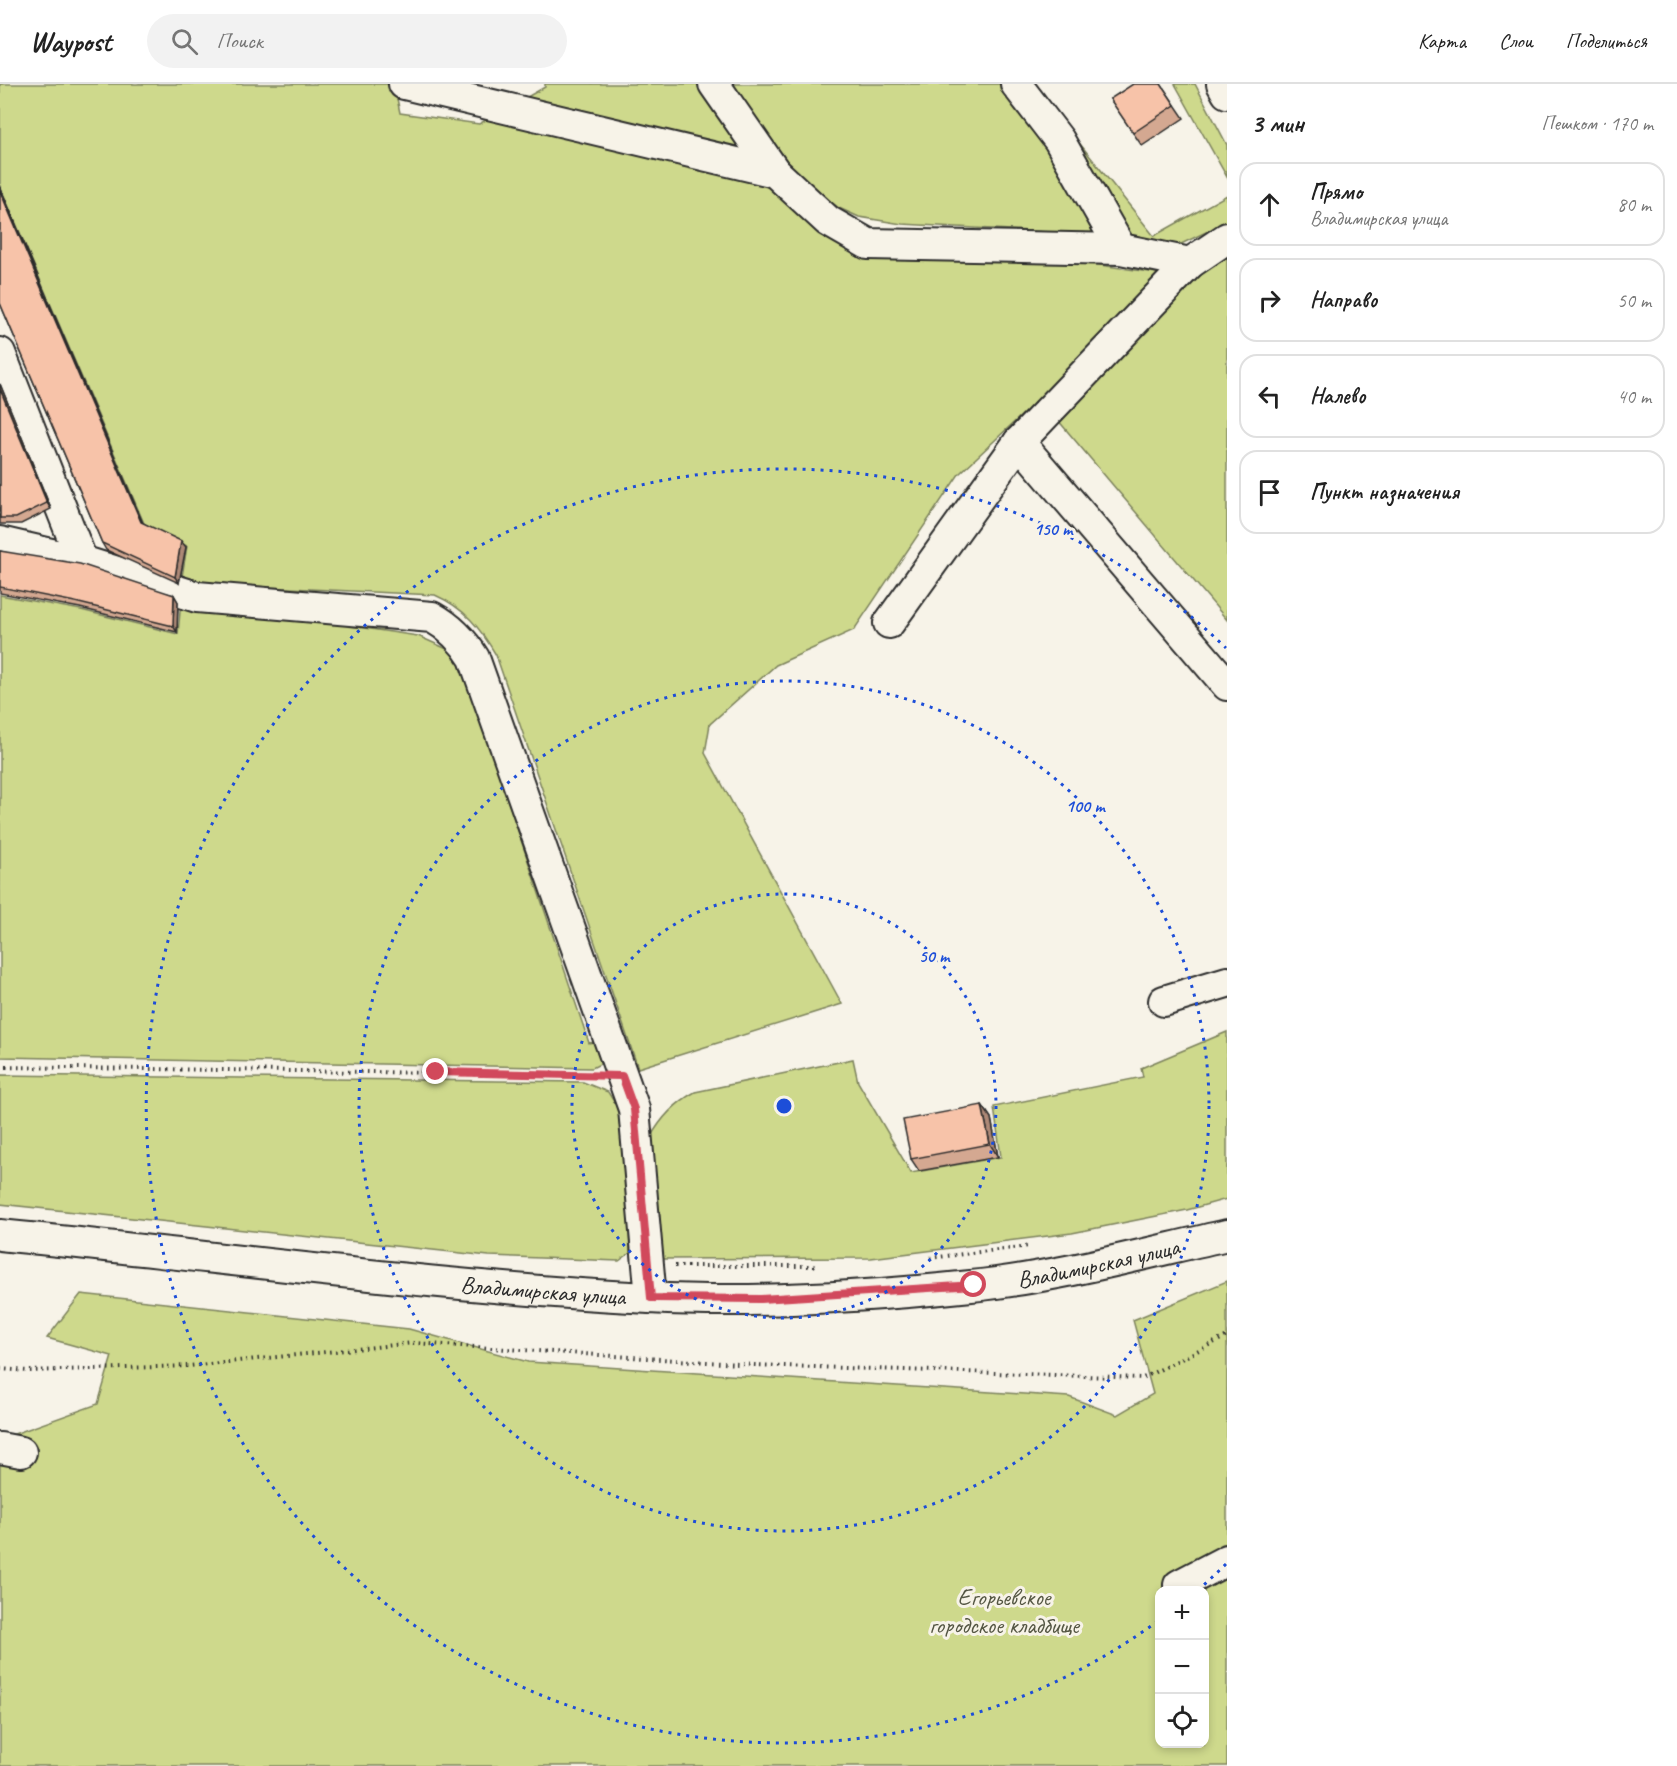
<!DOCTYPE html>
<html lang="ru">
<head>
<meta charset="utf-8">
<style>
  body { margin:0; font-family:Caveat,sans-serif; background:#f2f2f2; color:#222 }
  .controls { position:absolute; right:18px; bottom:18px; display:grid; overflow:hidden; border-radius:12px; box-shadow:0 3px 9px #0003 }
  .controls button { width:54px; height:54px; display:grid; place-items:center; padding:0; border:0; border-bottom:2px solid #e0e0e0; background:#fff; color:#222; font:30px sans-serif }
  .stop { position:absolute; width:18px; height:18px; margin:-14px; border:4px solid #d1495b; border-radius:50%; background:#fff }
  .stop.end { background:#d1495b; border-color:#fff; box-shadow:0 2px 6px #0008 }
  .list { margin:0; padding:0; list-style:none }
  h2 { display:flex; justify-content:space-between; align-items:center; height:78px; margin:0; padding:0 24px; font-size:26px }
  h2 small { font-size:20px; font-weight:400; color:#767676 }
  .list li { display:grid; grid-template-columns:39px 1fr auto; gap:18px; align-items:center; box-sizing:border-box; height:84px; margin:0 12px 12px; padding:0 12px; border:2px solid #e0e0e0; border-radius:18px }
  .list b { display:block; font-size:22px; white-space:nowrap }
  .list p { margin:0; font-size:20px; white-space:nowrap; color:#767676 }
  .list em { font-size:20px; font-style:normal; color:#767676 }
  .icon { flex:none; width:33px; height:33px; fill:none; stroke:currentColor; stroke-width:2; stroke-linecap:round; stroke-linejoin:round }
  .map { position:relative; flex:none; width:1227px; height:1682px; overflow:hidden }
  header { display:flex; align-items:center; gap:36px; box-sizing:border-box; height:84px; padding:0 30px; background:#fff; border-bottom:2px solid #e0e0e0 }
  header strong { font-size:28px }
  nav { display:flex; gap:33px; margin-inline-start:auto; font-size:21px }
  .search { width:420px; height:54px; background:#f2f2f2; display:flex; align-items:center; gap:15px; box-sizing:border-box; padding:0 21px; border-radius:33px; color:#767676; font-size:22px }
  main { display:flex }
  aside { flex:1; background:#fff }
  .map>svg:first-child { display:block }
</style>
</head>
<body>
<header>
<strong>Waypost</strong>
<div class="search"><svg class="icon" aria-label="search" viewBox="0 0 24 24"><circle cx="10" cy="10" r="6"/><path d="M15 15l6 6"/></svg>Поиск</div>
<nav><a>Карта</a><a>Слои</a><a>Поделиться</a></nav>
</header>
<main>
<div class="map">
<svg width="1227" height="1682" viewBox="0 0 1227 1682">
  <rect width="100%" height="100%" fill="#f7f3e8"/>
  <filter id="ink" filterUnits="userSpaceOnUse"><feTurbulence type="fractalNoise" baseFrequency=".0167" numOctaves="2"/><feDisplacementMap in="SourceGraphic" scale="12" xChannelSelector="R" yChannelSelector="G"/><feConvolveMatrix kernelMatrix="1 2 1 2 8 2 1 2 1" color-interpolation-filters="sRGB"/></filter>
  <g filter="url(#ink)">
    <g fill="#ced98c" stroke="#7c825c" stroke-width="1.5" fill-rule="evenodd">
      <path d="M 0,0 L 394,0 L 400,29 L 479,40 L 545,3 L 545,0 L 706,0 L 772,104 L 802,133 L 855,170 L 1078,178 L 1157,189 L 1160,195 L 1104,254 L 959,390 L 854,546 L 776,581 L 710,640 L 705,669 L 842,920 L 638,984 L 496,571 C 480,544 465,524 435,511 L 181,499 L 187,462 L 146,444 L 0,102 Z"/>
      <polygon points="728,0 1002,0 1026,27 1103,151 902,140 859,133 839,124 800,94"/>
      <polygon points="1175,0 1195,0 1227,61 1227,93"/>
      <path d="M 1060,35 L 1154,152 L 1227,111 L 1227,138 L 1179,161 C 1161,165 1142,158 1127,148 Z"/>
      <polygon points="1227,169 1227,536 1057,335 1178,210"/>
      <polygon points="0,511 81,526 178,550 181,517 418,552 447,565 462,580 589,959 594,958 600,971 600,980 592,984 0,973"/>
      <path d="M 1227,948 L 1227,1115 L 1187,1126 L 1072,1149 L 871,1174 L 658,1175 L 650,1054 C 661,1034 675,1019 695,1008 L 853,975 L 858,998 L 911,1089 L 1001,1073 L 994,1023 L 1143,993 L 1141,984 Z"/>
      <polygon points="0,991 583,998 608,1008 624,1034 630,1169 619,1177 489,1172 0,1120"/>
      <path d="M 1227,1197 L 1227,1682 L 0,1682 L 0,1355 L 98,1320 L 112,1272 L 47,1254 L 81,1210 L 409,1245 L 528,1278 L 1069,1313 L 1117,1331 L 1153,1310 L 1133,1236 ZM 1160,1506 L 1204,1506 L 1204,1660 L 1160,1660 Z"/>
    </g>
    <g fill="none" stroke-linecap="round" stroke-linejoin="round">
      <g stroke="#2b2b2b" stroke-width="34">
        <g id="minor">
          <polyline points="404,0 775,88"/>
          <polyline points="714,0 775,88 828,137 868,160 1121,165"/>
          <polyline points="1016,0 1059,56 1121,165 1190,179"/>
          <polyline points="1222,0 1227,9"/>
          <polyline points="0,269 82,477"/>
          <polyline points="1019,358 1227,601"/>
          <path d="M 0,458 L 82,477 L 197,513 L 432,533 C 450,543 463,556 474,574 L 634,1025 L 651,1214"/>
          <polyline points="889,539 1019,358 1190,179 1227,154"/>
          <polyline points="1164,917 1227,898"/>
          <path id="s1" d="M 0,1151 C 216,1172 432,1203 649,1214 C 755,1220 865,1213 971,1202 C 1058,1193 1142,1170 1227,1151"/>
          <polyline points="0,1364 21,1368"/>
          <polyline points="1179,1501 1227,1476"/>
        </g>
      </g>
      <g stroke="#2b2b2b" stroke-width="4" stroke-dasharray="1.5 4.5" stroke-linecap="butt">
        <polyline points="0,983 591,991"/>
        <polyline points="930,1174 1030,1162"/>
        <polyline points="675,1182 815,1182"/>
        <polyline points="0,1285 29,1287 189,1282 414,1259 754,1281 1143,1294 1227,1252"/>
      </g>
      <use href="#minor" stroke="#f7f3e8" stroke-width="30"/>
    </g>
    <g fill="#d4a891" stroke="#2b2b2b" stroke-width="1.5">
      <polygon points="1161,0 1184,34 1142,62 1110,15"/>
      <polygon points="0,103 143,439 186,463 179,499 106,466 102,459 0,219"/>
      <polygon points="0,300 51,425 21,440 0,440"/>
      <polygon points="0,467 174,511 178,518 177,548 80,524 0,509"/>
      <polygon points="982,1021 991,1034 998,1073 919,1087 911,1075"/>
    </g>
    <g fill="#ad8876" stroke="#2b2b2b" stroke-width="1.5">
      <polygon points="0,103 145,445 141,438 0,107"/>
      <polygon points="0,300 51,425 47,419 0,305"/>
      <polygon points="181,457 186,463 179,499 175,493"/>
      <polygon points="174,511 178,518 177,548 173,542"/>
      <polygon points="982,1021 991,1034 998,1073 990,1060"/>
    </g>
    <g fill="#f7c3a9" stroke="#2b2b2b" stroke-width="1.5">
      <polygon points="1133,0 1161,0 1175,21 1133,49 1110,15"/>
      <polygon points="0,107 141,438 181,457 175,493 102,459 0,219"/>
      <polygon points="0,305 47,419 16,434 0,434"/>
      <polygon points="0,467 80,480 174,511 173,542 75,518 0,503"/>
      <polygon points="982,1021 990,1060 911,1075 903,1036"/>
    </g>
  </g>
  <g fill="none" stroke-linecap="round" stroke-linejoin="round" filter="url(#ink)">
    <polyline stroke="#d1495b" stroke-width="8" points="436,988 622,992 634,1025 651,1214 761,1215 974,1201"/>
  </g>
  <g fill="none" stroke="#1d4ed8" stroke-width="3" stroke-dasharray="3 6">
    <circle cx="784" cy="1022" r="212"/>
    <circle cx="784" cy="1022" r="425"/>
    <path d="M1226 1480A637 637 0 0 1 1198 1506M1158 1537A637 637 0 1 1 1226 564"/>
  </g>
  <g text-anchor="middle" stroke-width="6" stroke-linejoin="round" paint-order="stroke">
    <g font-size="24" fill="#2b2b2b" stroke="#f7f3e8">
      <text dy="8" stroke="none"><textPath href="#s1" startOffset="1104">Владимирская улица</textPath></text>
      <text dy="8" stroke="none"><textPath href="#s1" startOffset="546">Владимирская улица</textPath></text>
    </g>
    <g font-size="24" fill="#545643" stroke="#f7f3e8">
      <text x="1004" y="1521">Егорьевское<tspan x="1004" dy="28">городское кладбище</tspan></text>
    </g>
  </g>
  <circle cx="784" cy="1022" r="9" fill="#1d4ed8" stroke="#f7f3e8" stroke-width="3"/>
  <g font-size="18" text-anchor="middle" font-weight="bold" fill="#1d4ed8" stroke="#f7f3e8" stroke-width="6" stroke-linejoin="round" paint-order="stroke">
    <text x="1053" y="451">150 m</text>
    <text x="1085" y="728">100 m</text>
    <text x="934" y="878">50 m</text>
  </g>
</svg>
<div class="controls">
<button>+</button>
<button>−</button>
<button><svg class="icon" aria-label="locate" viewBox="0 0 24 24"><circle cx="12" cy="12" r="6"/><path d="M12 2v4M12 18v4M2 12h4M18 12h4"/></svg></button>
</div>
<div class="stop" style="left:974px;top:1201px"></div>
<div class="stop end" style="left:436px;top:988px"></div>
</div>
<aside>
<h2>3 мин<small>Пешком · 170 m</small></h2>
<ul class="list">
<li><svg class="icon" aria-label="ahead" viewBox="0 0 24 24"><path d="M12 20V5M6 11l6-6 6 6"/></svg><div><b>Прямо</b><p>Владимирская улица</p></div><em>80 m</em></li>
<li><svg class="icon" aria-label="right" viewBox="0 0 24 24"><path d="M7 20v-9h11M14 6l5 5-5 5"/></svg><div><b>Направо</b></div><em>50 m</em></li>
<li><svg class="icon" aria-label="left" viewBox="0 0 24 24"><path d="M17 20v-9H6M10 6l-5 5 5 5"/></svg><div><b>Налево</b></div><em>40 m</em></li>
<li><svg class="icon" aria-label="arrive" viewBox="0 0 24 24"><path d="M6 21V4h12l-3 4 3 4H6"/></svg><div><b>Пункт назначения</b></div></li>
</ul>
</aside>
</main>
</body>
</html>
